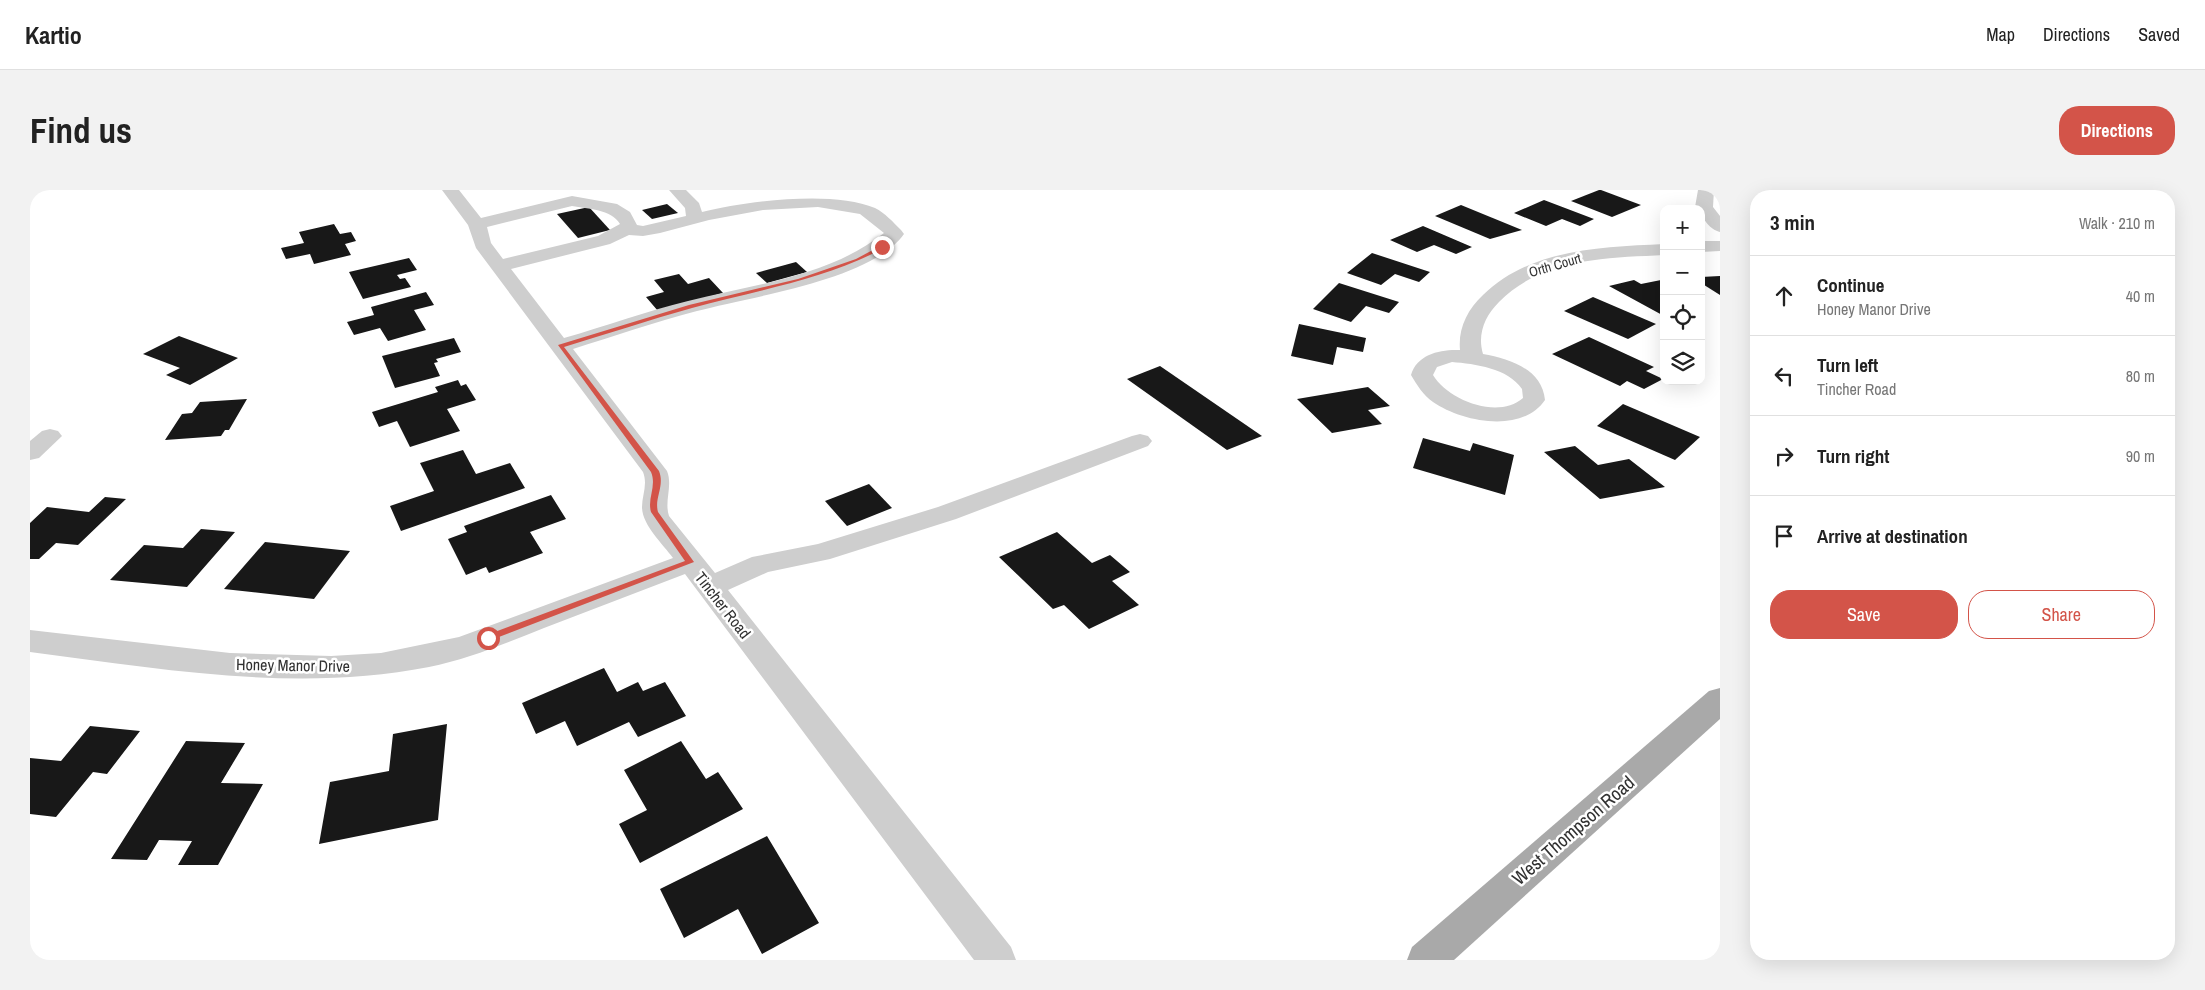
<!DOCTYPE html>
<html lang="en">
<head>
<meta charset="utf-8">
<style>
  body { margin:0; font-family:"Archivo Narrow",sans-serif; background:#f2f2f2; color:#222 }
  .controls { position:absolute; right:15px; top:15px; display:grid; overflow:hidden; border-radius:10px; box-shadow:0 5px 20px #0002 }
  .controls button { width:45px; height:45px; display:grid; place-items:center; padding:0; border:0; border-bottom:1px solid #e0e0e0; background:#fff; color:#222; font:25px sans-serif }
  .stop { position:absolute; width:15px; height:15px; margin:-11px; border:4px solid #d35449; border-radius:50%; background:#fff }
  .stop.end { background:#d35449; border-color:#fff; box-shadow:0 1px 5px #0008 }
  .list { margin:0; padding:0; list-style:none }
  h2 { display:flex; justify-content:space-between; align-items:center; height:65px; margin:0; padding:0 20px; font-size:21px }
  h2 small { font-size:16px; font-weight:400; color:#767676 }
  .list li { display:grid; grid-template-columns:32px 1fr auto; gap:15px; align-items:center; box-sizing:border-box; height:80px; padding:0 20px; border-top:1px solid #e0e0e0 }
  .list b { display:block; font-size:19px; white-space:nowrap }
  .list p { margin:0; font-size:16px; white-space:nowrap; color:#767676 }
  .list em { font-size:16px; font-style:normal; color:#767676 }
  .actions { display:flex; gap:10px; padding:15px 20px }
  .actions a { flex:1; padding:11px 0; border:1px solid #d35449; border-radius:20px; text-align:center; font-size:18px; color:#d35449 }
  .actions .main { background:#d35449; color:#fff }
  .icon { flex:none; width:28px; height:28px; fill:none; stroke:currentColor; stroke-width:2; stroke-linecap:round; stroke-linejoin:round }
  .map { position:relative; flex:none; width:1690px; height:770px; overflow:hidden; border-radius:20px }
  header { display:flex; align-items:center; gap:30px; box-sizing:border-box; height:70px; padding:0 25px; background:#fff; border-bottom:1px solid #e0e0e0 }
  header strong { font-size:24px }
  nav { display:flex; gap:28px; margin-inline-start:auto; font-size:18px }
  .intro { display:flex; align-items:center; justify-content:space-between; box-sizing:border-box; height:120px; padding:0 30px }
  h1 { margin:0; font-size:35px }
  .button { padding:12px 22px; border-radius:20px; background:#d35449; color:#fff; font-size:18px; font-weight:700 }
  main { display:flex; gap:30px; padding:0 30px }
  aside { flex:1; background:#fff; border-radius:20px; box-shadow:0 5px 20px #0002 }
  .map>svg:first-child { display:block }
</style>
</head>
<body>
<header>
<strong>Kartio</strong>
<nav><a>Map</a><a>Directions</a><a>Saved</a></nav>
</header>
<div class="intro"><h1>Find us</h1><a class="button">Directions</a></div>
<main>
<div class="map">
<svg width="1690" height="770" viewBox="0 0 1690 770">
  <rect width="100%" height="100%" fill="#fff"/>
  <g fill="#181818">
    <polygon points="1569,0 1571,0 1611,15 1582,27 1541,11"/>
    <polygon points="1514,10 1564,29 1550,36 1532,29 1516,36 1484,23"/>
    <polygon points="637,14 648,23 622,29 612,20"/>
    <polygon points="1431,15 1492,40 1460,49 1405,26"/>
    <polygon points="559,17 580,40 548,48 527,24"/>
    <polygon points="304,34 310,44 321,42 326,51 315,54 321,65 284,74 280,64 256,69 251,58 274,53 269,42"/>
    <polygon points="1393,36 1442,57 1426,64 1404,55 1387,62 1360,50"/>
    <polygon points="1342,63 1400,82 1389,92 1365,84 1351,95 1317,83"/>
    <polygon points="379,68 387,80 367,85 370,89 375,88 381,97 333,109 319,82"/>
    <polygon points="766,72 777,82 737,93 726,83"/>
    <polygon points="649,84 658,94 679,88 693,103 628,121 616,107 634,102 624,90"/>
    <polygon points="1690,86 1690,105 1671,93 1671,87"/>
    <polygon points="1604,90 1611,94 1631,90 1634,91 1634,126 1579,96"/>
    <polygon points="1309,93 1369,112 1359,123 1336,116 1321,132 1283,119"/>
    <polygon points="396,102 404,115 384,120 396,140 358,151 350,138 324,145 317,132 344,125 341,117"/>
    <polygon points="1563,107 1626,134 1598,149 1534,121"/>
    <polygon points="1269,134 1336,148 1333,162 1307,157 1303,175 1261,166"/>
    <polygon points="149,146 208,168 160,195 136,185 150,178 113,164"/>
    <polygon points="1559,147 1624,177 1616,181 1633,189 1614,199 1597,191 1590,196 1522,164"/>
    <polygon points="424,148 431,162 406,169 408,172 404,173 410,186 365,198 352,166"/>
    <polygon points="1130,176 1232,246 1197,260 1097,189"/>
    <polygon points="428,190 431,196 436,194 446,210 417,219 430,241 380,257 367,231 349,237 342,222 408,202 405,197"/>
    <polygon points="1338,197 1360,216 1338,220 1352,234 1302,243 1267,209"/>
    <polygon points="217,209 199,240 195,240 191,246 135,250 152,224 162,223 170,212"/>
    <polygon points="1593,214 1670,247 1645,270 1567,236"/>
    <polygon points="1393,248 1440,261 1443,253 1484,265 1475,305 1383,278"/>
    <polygon points="1545,256 1568,275 1599,269 1635,297 1570,309 1514,262"/>
    <polygon points="433,260 446,284 480,273 495,298 371,341 360,316 404,301 390,273"/>
    <polygon points="839,294 862,318 817,336 795,311"/>
    <polygon points="521,305 536,329 500,342 513,363 459,383 456,377 436,385 418,349 437,342 434,336"/>
    <polygon points="75,307 96,309 48,355 26,353 9,369 0,369 0,333 17,317 59,322"/>
    <polygon points="171,339 205,342 157,397 80,390 114,355 153,358"/>
    <polygon points="1027,342 1062,373 1080,365 1100,382 1082,391 1109,415 1059,439 1034,415 1023,419 969,367"/>
    <polygon points="235,352 320,361 284,409 194,399"/>
    <polygon points="574,478 587,502 608,492 613,501 635,492 656,526 608,547 599,532 547,556 535,531 506,544 492,513"/>
    <polygon points="417,534 408,630 289,654 300,592 359,581 363,544"/>
    <polygon points="60,536 110,541 77,584 63,582 26,627 0,624 0,568 31,571"/>
    <polygon points="156,551 215,553 191,593 233,594 188,675 148,675 162,651 129,650 117,670 81,669"/>
    <polygon points="651,551 676,589 688,582 713,619 610,673 589,634 617,620 594,580"/>
    <polygon points="737,646 789,733 732,764 708,719 654,748 630,699"/>
  </g>
  <g fill="none" stroke-linecap="round" stroke-linejoin="round">
    <g fill="#cecece" fill-rule="evenodd">
      <path d="M 412,0 L 429,0 L 451,28 L 542,6 L 587,14 L 600,22 L 607,35 L 613,36 L 656,26 L 655,18 L 639,0 L 656,0 L 669,13 L 672,22 C 717,11 803,0 845,18 C 855,23 863,32 871,40 L 874,44 C 842,90 719,107 667,121 C 625,132 584,146 543,159 L 637,281 C 643,296 634,311 639,326 L 685,383 L 722,367 L 788,354 L 908,317 L 1102,246 L 1110,244 L 1118,246 L 1122,251 L 1118,256 L 926,329 L 800,369 L 738,382 L 698,400 L 981,757 L 986,770 L 944,770 L 655,384 C 608,402 561,420 514,438 C 476,453 439,469 399,477 C 267,503 132,479 0,462 L 0,440 L 200,463 L 301,466 L 351,463 L 429,447 L 643,368 C 633,354 612,335 612,317 C 612,305 618,295 613,282 L 446,58 L 438,35 ZM 542,16 C 558,19 581,19 590,34 L 568,46 L 473,69 L 461,53 L 457,37 ZM 788,17 L 830,24 L 854,43 C 798,87 725,94 658,111 C 617,121 576,136 534,148 L 481,79 L 580,54 L 599,45 L 613,46 L 630,43 L 679,30 L 733,20 Z"/>
      <path d="M 1668,0 L 1684,0 L 1683,17 L 1690,26 L 1690,42 C 1681,40 1671,29 1671,19 L 1665,17 Z"/>
      <polygon points="1671,51 1690,51 1690,61 1671,62"/>
      <path d="M 1634,54 L 1634,65 C 1576,68 1512,68 1469,112 C 1455,126 1447,144 1453,164 C 1480,169 1512,179 1515,210 C 1492,244 1432,232 1403,212 C 1393,205 1387,195 1381,185 C 1387,164 1411,159 1430,160 C 1428,139 1437,120 1453,105 C 1500,59 1571,57 1634,54 ZM 1422,172 C 1445,174 1478,178 1492,199 L 1493,208 C 1468,230 1418,210 1403,185 L 1407,177 Z"/>
      <polygon points="20,239 28,241 32,246 9,268 0,270 0,251 12,241"/>
    </g>
    <polygon fill="#a9a9a9" fill-rule="evenodd" points="1690,498 1690,529 1424,770 1377,770 1382,757 1679,501"/>
  </g>
  <path fill="#d35449" d="M 852,55 L 854,58 C 794,90 727,100 662,118 C 619,130 577,144 534,157 L 629,281 C 635,296 624,308 628,322 L 664,372 L 461,450 L 454,450 L 454,446 L 655,371 L 621,322 C 617,308 627,296 621,282 L 528,155 L 659,115 L 768,89 L 826,69 Z"/>
  <g text-anchor="middle" stroke-width="5" stroke-linejoin="round" paint-order="stroke">
    <g font-size="14" fill="#313131" stroke="#fff">
      <text transform="translate(1525 75) rotate(-16)" y="5">Orth Court</text>
    </g>
    <g font-size="16" fill="#313131" stroke="#fff">
      <text transform="translate(693 415) rotate(52)" y="6">Tincher Road</text>
      <text transform="translate(263 475) rotate(1)" y="6">Honey Manor Drive</text>
    </g>
    <g font-size="19" fill="#313131" stroke="#fff">
      <text transform="translate(1543 640) rotate(-41)" y="7">West Thompson Road</text>
    </g>
  </g>
</svg>
<div class="controls">
<button>+</button>
<button>−</button>
<button><svg class="icon" aria-label="locate" viewBox="0 0 24 24"><circle cx="12" cy="12" r="6"/><path d="M12 2v4M12 18v4M2 12h4M18 12h4"/></svg></button>
<button><svg class="icon" aria-label="layers" viewBox="0 0 24 24"><path d="M12 4l9 5-9 5-9-5zM3 14l9 5 9-5"/></svg></button>
</div>
<div class="stop" style="left:458px;top:448px"></div>
<div class="stop end" style="left:852px;top:57px"></div>
</div>
<aside>
<h2>3 min<small>Walk · 210 m</small></h2>
<ul class="list">
<li><svg class="icon" aria-label="ahead" viewBox="0 0 24 24"><path d="M12 20V5M6 11l6-6 6 6"/></svg><div><b>Continue</b><p>Honey Manor Drive</p></div><em>40 m</em></li>
<li><svg class="icon" aria-label="left" viewBox="0 0 24 24"><path d="M17 20v-9H6M10 6l-5 5 5 5"/></svg><div><b>Turn left</b><p>Tincher Road</p></div><em>80 m</em></li>
<li><svg class="icon" aria-label="right" viewBox="0 0 24 24"><path d="M7 20v-9h11M14 6l5 5-5 5"/></svg><div><b>Turn right</b></div><em>90 m</em></li>
<li><svg class="icon" aria-label="arrive" viewBox="0 0 24 24"><path d="M6 21V4h12l-3 4 3 4H6"/></svg><div><b>Arrive at destination</b></div></li>
</ul>
<div class="actions"><a class="main">Save</a><a>Share</a></div>
</aside>
</main>
</body>
</html>
